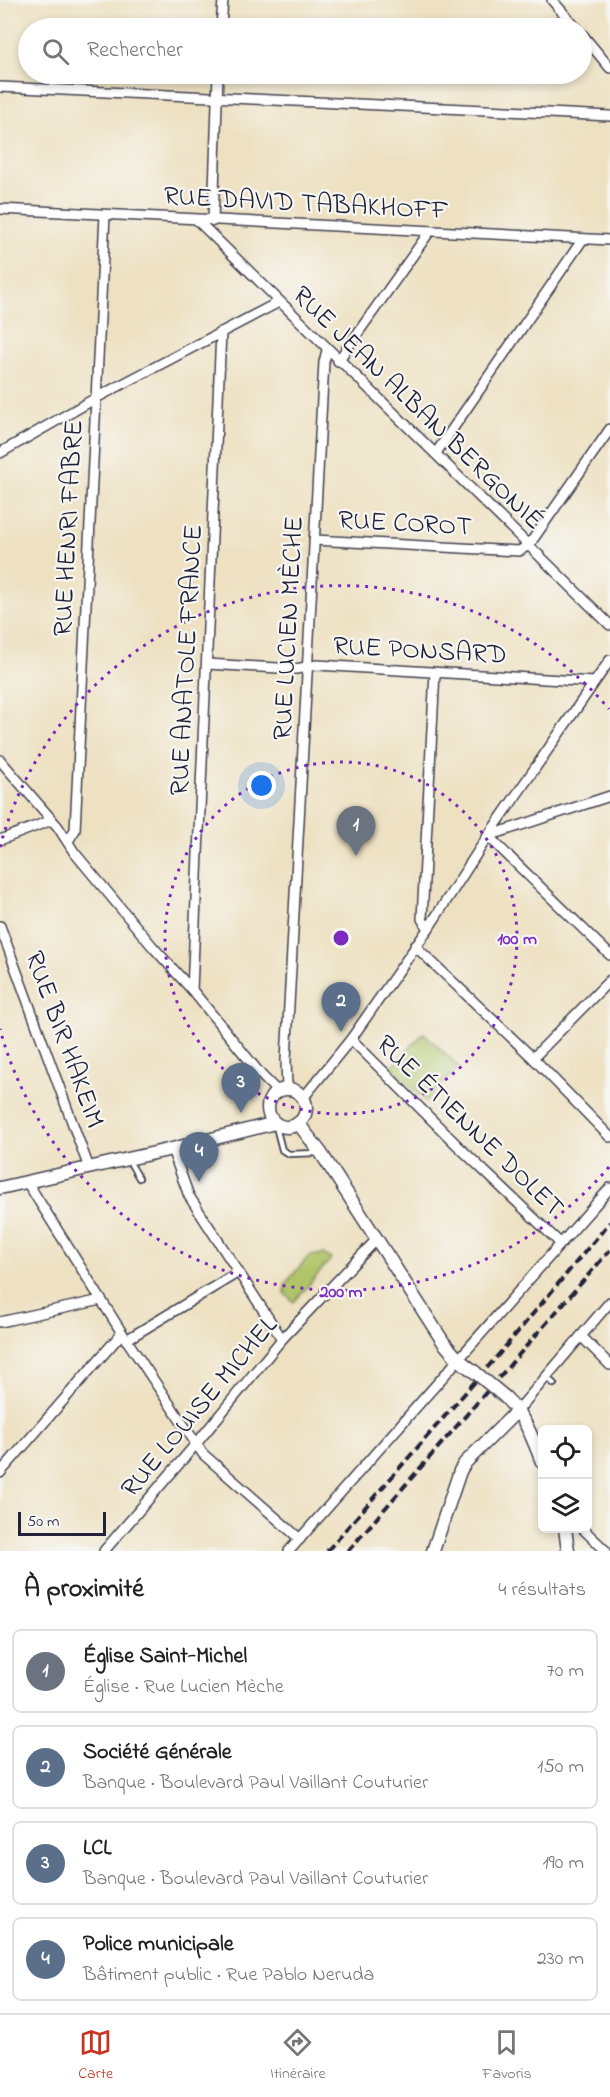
<!DOCTYPE html>
<html lang="fr">
<head>
<meta charset="utf-8">
<style>
  body { margin:0; font-family:"Indie Flower",sans-serif; background:#f6f6f6; color:#222 }
  .controls { position:absolute; right:18px; bottom:18px; display:grid; overflow:hidden; border-radius:9px; box-shadow:0 3px 9px #0003 }
  .controls button { width:54px; height:54px; display:grid; place-items:center; padding:0; border:0; border-bottom:2px solid #e0e0e0; background:#fff; color:#222; font:30px sans-serif }
  .scale { position:absolute; left:18px; bottom:15px; width:88px; box-sizing:border-box; padding-left:6px; border:3px solid #22223b; border-top:0; font-size:16px; line-height:21px; white-space:nowrap; color:#22223b; -webkit-text-stroke:4px #f6f6f2; paint-order:stroke }
  .you { position:absolute; left:262px; top:786px; width:21px; height:21px; margin:-15px; border:4px solid #fff; border-radius:50%; background:#1a73e8; box-shadow:0 0 0 9px #1a73e833 }
  .badge { display:grid; place-items:center; width:39px; height:39px; border-radius:50%; background:#c8321e; color:#fff; font-size:20px; font-weight:700 }
  .pin { position:absolute; translate:-50% -50px; filter:drop-shadow(0 2px 3px #0008) }
  .pin::after { content:''; position:absolute; top:32px; width:21px; height:18px; background:inherit; clip-path:polygon(0 0,100% 0,50% 100%) }
  .list { margin:0; padding:0; list-style:none }
  h2 { display:flex; justify-content:space-between; align-items:center; height:78px; margin:0; padding:0 24px; font-size:26px }
  h2 small { font-size:20px; font-weight:400; color:#767676 }
  .list li { display:grid; grid-template-columns:39px 1fr auto; gap:18px; align-items:center; box-sizing:border-box; height:84px; margin:0 12px 12px; padding:0 12px; border:2px solid #e0e0e0; border-radius:9px }
  .list b { display:block; font-size:22px; white-space:nowrap }
  .list p { margin:0; font-size:20px; white-space:nowrap; color:#767676 }
  .list em { font-size:20px; font-style:normal; color:#767676 }
  .icon { flex:none; width:33px; height:33px; fill:none; stroke:currentColor; stroke-width:2; stroke-linecap:round; stroke-linejoin:round }
  .map { position:relative; flex:none; width:610px; height:1551px; overflow:hidden }
  .search { position:absolute; background:#fff; box-shadow:0 3px 9px #0003; left:18px; right:18px; top:18px; height:66px; display:flex; align-items:center; gap:15px; box-sizing:border-box; padding:0 21px; border-radius:33px; color:#767676; font-size:22px }
  .sheet { height:462px; background:#fff }
  nav { display:flex; justify-content:space-around; align-items:center; box-sizing:border-box; height:84px; border-top:2px solid #e0e0e0; background:#fff; font-size:16px; color:#767676 }
  nav a { display:grid; justify-items:center; gap:3px }
  nav .on { color:#c8321e }
  .map>svg:first-child { display:block }
</style>
</head>
<body>
<div class="map">
<svg width="610" height="1551" viewBox="0 0 610 1551">
  <rect width="100%" height="100%" fill="#f6f6f2"/>
  <filter id="ink" filterUnits="userSpaceOnUse"><feTurbulence type="fractalNoise" baseFrequency=".0167" numOctaves="2"/><feDisplacementMap in="SourceGraphic" scale="12" xChannelSelector="R" yChannelSelector="G"/><feConvolveMatrix kernelMatrix="1 2 1 2 8 2 1 2 1" color-interpolation-filters="sRGB"/></filter>
  <filter id="wash" filterUnits="userSpaceOnUse"><feTurbulence type="fractalNoise" baseFrequency=".008" numOctaves="4" result="noise"/><feDisplacementMap in="SourceGraphic" scale="24" xChannelSelector="R" yChannelSelector="G"/><feGaussianBlur stdDeviation="1.35" result="paint"/><feColorMatrix in="noise" values="0 0 0 0 0 0 0 0 0 0 0 0 0 0 0 0 0 1.4 0 .05"/><feComposite in="paint" operator="in"/></filter>
  <g filter="url(#wash)">
    <rect width="100%" height="100%" fill="#eee1c2"/>
    <g fill="#b0c469" stroke="#697352" stroke-width="1.5">
      <polygon points="424,1033 459,1067 426,1101 391,1067"/>
      <polygon points="323,1254 331,1259 294,1302 285,1294 285,1284 309,1256"/>
    </g>
  </g>
  <g filter="url(#ink)">
    <g fill="none" stroke-linecap="round" stroke-linejoin="round">
      <g stroke="#413f4f" stroke-width="8">
        <g id="service">
          <polyline points="275,1123 282,1150 289,1154 317,1153"/>
          <polyline points="129,1161 139,1178"/>
          <polyline points="547,1377 554,1384"/>
        </g>
      </g>
      <g stroke="#413f4f" stroke-width="12">
        <g id="minor">
          <polyline points="552,0 576,28"/>
          <polyline points="221,28 223,0"/>
          <polyline points="582,34 610,68"/>
          <polyline points="0,87 610,116"/>
          <polyline points="0,209 610,240"/>
          <path d="M 197,220 C 334,356 473,490 610,625"/>
          <polyline points="213,221 218,74"/>
          <polyline points="338,361 430,231"/>
          <polyline points="0,453 96,398 279,302"/>
          <polyline points="436,453 583,239"/>
          <polyline points="314,540 519,551 529,545 610,429"/>
          <polyline points="207,664 296,669 317,665 594,682"/>
          <polyline points="0,760 58,827 74,852 153,947 192,990 262,1076 277,1091"/>
          <polyline points="488,836 610,955"/>
          <polyline points="488,836 610,796"/>
          <polyline points="0,840 52,820"/>
          <polyline points="68,841 75,830 105,215"/>
          <polyline points="0,926 89,1168"/>
          <polyline points="428,929 422,919 435,672"/>
          <polyline points="415,946 533,1058 610,1137"/>
          <polyline points="192,990 221,332"/>
          <polyline points="351,1039 458,1146 560,1243"/>
          <polyline points="533,1058 610,980"/>
          <polyline points="287,1088 286,1060 324,362 327,350"/>
          <polyline points="304,1097 351,1039 428,929 488,836 610,660"/>
          <polyline points="172,1149 189,1196 282,1339"/>
          <polyline points="27,1182 122,1333 203,1454 300,1539"/>
          <polyline points="0,1322 101,1300"/>
          <polyline points="581,1336 610,1365"/>
          <polyline points="126,1340 237,1273"/>
          <polyline points="518,1410 610,1302"/>
          <polyline points="0,1473 122,1333"/>
          <polyline points="582,1528 606,1551"/>
          <polyline points="104,1551 196,1444 282,1339 377,1239"/>
          <polyline points="289,1551 610,1188"/>
        </g>
      </g>
      <g stroke="#413f4f" stroke-width="15">
        <g id="tertiary">
          <circle cx="287" cy="1108" r="19"/>
          <polyline points="298,1123 321,1153 444,1343 458,1359 476,1373"/>
          <polyline points="0,1188 172,1149 275,1123"/>
          <path d="M 505,1397 C 525,1417 532,1436 542,1462"/>
          <polyline points="565,1528 568,1551"/>
          <polyline points="433,1551 460,1471 465,1463 518,1410"/>
        </g>
      </g>
      <use href="#service" stroke="#fff" stroke-width="4.5"/>
      <use href="#minor" stroke="#fff" stroke-width="9"/>
      <use href="#tertiary" stroke="#fff" stroke-width="12"/>
      <g stroke="#22223b" stroke-width="4" stroke-dasharray="9 4.5" stroke-linecap="butt">
        <polyline points="327,1551 500,1353 610,1222"/>
        <polyline points="348,1551 610,1250"/>
      </g>
      <g stroke="#413f4f" stroke-width="15" stroke-linecap="butt">
        <polyline id="tertiary-bridge" points="476,1373 505,1397"/>
      </g>
      <use href="#tertiary-bridge" stroke="#fff" stroke-width="12"/>
    </g>
  </g>
  <g fill="none" stroke="#7b2cbf" stroke-width="3" stroke-dasharray="3 6">
    <circle cx="341" cy="938" r="176"/>
    <path d="M609 1167A353 353 0 0 1 0 1029M0 847A353 353 0 0 1 609 709"/>
  </g>
  <g text-anchor="middle" stroke-width="4.5" stroke-linejoin="round" paint-order="stroke">
    <g font-size="27" fill="#22223b" stroke="#f6f6f2">
      <text transform="translate(306 202) rotate(3)" y="9">RUE DAVID TABAKHOFF</text>
      <text transform="translate(419 407) rotate(44)" y="9">RUE JEAN ALBAN BERGONIÉ</text>
      <text transform="translate(405 522) rotate(3)" y="9">RUE COROT</text>
      <text transform="translate(67 528) rotate(-87)" y="9">RUE HENRI FABRE</text>
      <text transform="translate(287 628) rotate(-87)" y="9">RUE LUCIEN MÈCHE</text>
      <text transform="translate(420 649) rotate(3)" y="9">RUE PONSARD</text>
      <text transform="translate(185 660) rotate(-87)" y="9">RUE ANATOLE FRANCE</text>
      <text transform="translate(66 1039) rotate(70)" y="9">RUE BIR HAKEIM</text>
      <text transform="translate(471 1125) rotate(44)" y="9">RUE ÉTIENNE DOLET</text>
      <text transform="translate(198 1406) rotate(-50)" y="9">RUE LOUISE MICHEL</text>
    </g>
  </g>
  <circle cx="341" cy="938" r="9" fill="#7b2cbf" stroke="#f6f6f2" stroke-width="3"/>
  <g font-size="18" text-anchor="middle" font-weight="bold" fill="#7b2cbf" stroke="#f6f6f2" stroke-width="4.5" stroke-linejoin="round" paint-order="stroke">
    <text x="517" y="944">100 m</text>
    <text x="341" y="1297">200 m</text>
  </g>
</svg>
<div class="controls">
<button><svg class="icon" aria-label="locate" viewBox="0 0 24 24"><circle cx="12" cy="12" r="6"/><path d="M12 2v4M12 18v4M2 12h4M18 12h4"/></svg></button>
<button><svg class="icon" aria-label="layers" viewBox="0 0 24 24"><path d="M12 4l9 5-9 5-9-5zM3 14l9 5 9-5"/></svg></button>
</div>
<div class="scale">50 m</div>
<div class="you"></div>
<div class="pin badge" style="left:356px;top:856px;background:#6b7280">1</div>
<div class="pin badge" style="left:341px;top:1032px;background:#5c6f8a">2</div>
<div class="pin badge" style="left:241px;top:1113px;background:#5c6f8a">3</div>
<div class="pin badge" style="left:199px;top:1182px;background:#5c6f8a">4</div>
<div class="search"><svg class="icon" aria-label="search" viewBox="0 0 24 24"><circle cx="10" cy="10" r="6"/><path d="M15 15l6 6"/></svg>Rechercher</div>
</div>
<section class="sheet">
<h2>À proximité<small>4 résultats</small></h2>
<ul class="list">
<li><span class="badge" style="background:#6b7280">1</span><div><b>Église Saint-Michel</b><p>Église · Rue Lucien Mèche</p></div><em>70 m</em></li>
<li><span class="badge" style="background:#5c6f8a">2</span><div><b>Société Générale</b><p>Banque · Boulevard Paul Vaillant Couturier</p></div><em>150 m</em></li>
<li><span class="badge" style="background:#5c6f8a">3</span><div><b>LCL</b><p>Banque · Boulevard Paul Vaillant Couturier</p></div><em>190 m</em></li>
<li><span class="badge" style="background:#5c6f8a">4</span><div><b>Police municipale</b><p>Bâtiment public · Rue Pablo Neruda</p></div><em>230 m</em></li>
</ul>
</section>
<nav>
<a class="on"><svg class="icon" aria-label="map" viewBox="0 0 24 24"><path d="M3 6l6-2 6 2 6-2v14l-6 2-6-2-6 2zM9 4v14M15 6v14"/></svg>Carte</a>
<a><svg class="icon" aria-label="directions" viewBox="0 0 24 24"><path d="M12 3l9 9-9 9-9-9zM9 14v-3h6M13 9l2 2-2 2"/></svg>Itinéraire</a>
<a><svg class="icon" aria-label="saved" viewBox="0 0 24 24"><path d="M7 4h10v16l-5-4-5 4z"/></svg>Favoris</a>
</nav>
</body>
</html>
